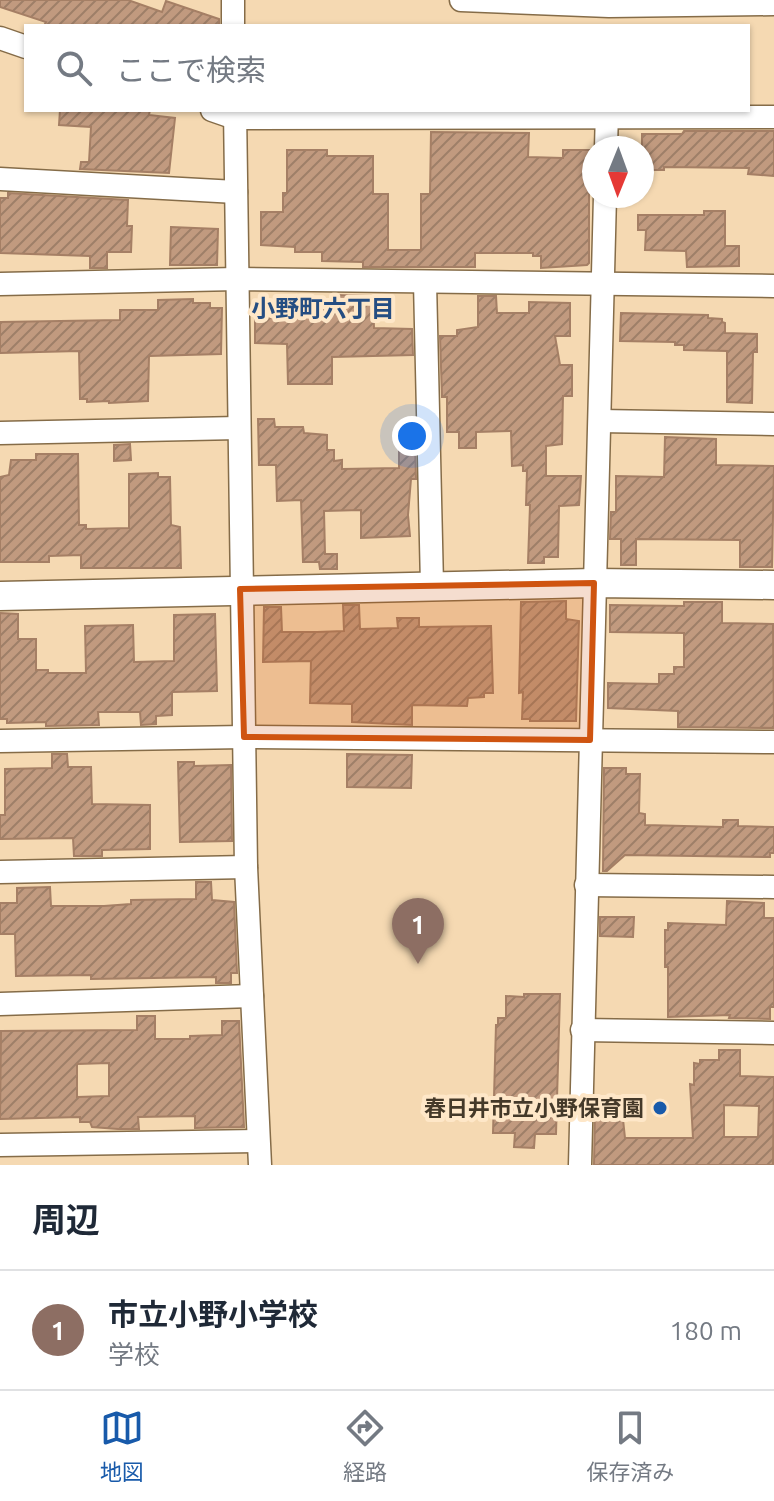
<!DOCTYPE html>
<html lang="ja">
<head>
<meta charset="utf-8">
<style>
  body { margin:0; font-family:Ubuntu,"Noto Sans JP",sans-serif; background:#f6f6f7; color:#1f2937 }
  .compass { position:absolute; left:582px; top:136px; width:72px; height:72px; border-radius:50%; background:#fff; box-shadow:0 2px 6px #0004; rotate:181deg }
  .you { position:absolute; left:412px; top:436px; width:28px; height:28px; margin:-20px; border:6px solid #fff; border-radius:50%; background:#1a73e8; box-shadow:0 0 0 12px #1a73e833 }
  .badge { display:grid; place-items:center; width:52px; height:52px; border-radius:50%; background:#185aaa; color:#fff; font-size:26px; font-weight:700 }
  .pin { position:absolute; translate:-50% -66px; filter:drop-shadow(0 2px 4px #0008) }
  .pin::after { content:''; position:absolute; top:42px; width:28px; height:24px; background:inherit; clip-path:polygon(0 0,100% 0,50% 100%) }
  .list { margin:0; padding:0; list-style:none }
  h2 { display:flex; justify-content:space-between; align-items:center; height:104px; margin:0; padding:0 32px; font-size:34px }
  h2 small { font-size:26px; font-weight:400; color:#747a83 }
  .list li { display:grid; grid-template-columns:52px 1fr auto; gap:24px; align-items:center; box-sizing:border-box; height:120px; padding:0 32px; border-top:2px solid #e0e1e3 }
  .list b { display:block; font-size:30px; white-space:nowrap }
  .list p { margin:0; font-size:26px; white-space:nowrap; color:#747a83 }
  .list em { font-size:26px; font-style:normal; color:#747a83 }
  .icon { flex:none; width:44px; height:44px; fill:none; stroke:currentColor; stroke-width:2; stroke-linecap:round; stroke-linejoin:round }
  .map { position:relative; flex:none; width:774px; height:1165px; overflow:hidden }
  .search { position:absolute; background:#fff; box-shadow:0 2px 6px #0004; left:24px; right:24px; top:24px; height:88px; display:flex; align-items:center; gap:20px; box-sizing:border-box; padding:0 28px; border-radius:0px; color:#747a83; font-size:30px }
  .sheet { height:224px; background:#fff }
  nav { display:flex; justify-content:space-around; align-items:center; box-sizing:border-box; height:112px; border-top:2px solid #e0e1e3; background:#fff; font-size:22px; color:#747a83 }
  nav a { display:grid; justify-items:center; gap:4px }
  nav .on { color:#185aaa }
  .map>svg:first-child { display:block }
</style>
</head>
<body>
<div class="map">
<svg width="774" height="1165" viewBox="0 0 774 1165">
  <defs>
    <pattern id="building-hatch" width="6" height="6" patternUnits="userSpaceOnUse" patternTransform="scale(2)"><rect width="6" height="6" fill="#c19a7f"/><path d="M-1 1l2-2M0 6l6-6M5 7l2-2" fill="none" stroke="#9e7f68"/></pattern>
  </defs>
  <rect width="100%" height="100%" fill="#f5d9b2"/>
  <g fill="url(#building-hatch)" stroke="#a57f65" stroke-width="2" fill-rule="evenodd">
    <polygon points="0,0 128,0 162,12 166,1 219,19 219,26 44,26 46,22 0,7"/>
    <polygon points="60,110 150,110 149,115 175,118 169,173 80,169 81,162 89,162 91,127 59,125"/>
    <polygon points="684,131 774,131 774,176 748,174 749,168 664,167 664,170 642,170 642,134 682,134"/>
    <polygon points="431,132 529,133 528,157 563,158 563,150 592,150 591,178 589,178 589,263 587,265 541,268 541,256 533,256 533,253 475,253 475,267 363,267 363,262 322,261 322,252 295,252 295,247 261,245 261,212 283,212 283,193 287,193 287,150 327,150 327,156 373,156 373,194 388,194 388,250 421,250 421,194 430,194"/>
    <polygon points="8,193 128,200 127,226 132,226 131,252 107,252 107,268 90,268 90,256 0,253 0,198 8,198"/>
    <polygon points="704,211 725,211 725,246 739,246 739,266 687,267 686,251 645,250 646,230 638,230 638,215 704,215"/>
    <polygon points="171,227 218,229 217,265 170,265"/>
    <polygon points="334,295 373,296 374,328 412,329 413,355 332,357 332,384 288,384 287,344 255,343 255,312 334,310"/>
    <polygon points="478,296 496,296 497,313 529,313 529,302 570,303 570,336 555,336 560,365 572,365 572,396 563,396 562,444 546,446 546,476 581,476 579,505 559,506 558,557 544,557 544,563 528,563 530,505 526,505 527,471 523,471 523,465 512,466 511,431 476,432 476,448 459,448 459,432 447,432 447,397 442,397 440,336 457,336 457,330 478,327"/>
    <polygon points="193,299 193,303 210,303 210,308 222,308 221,354 149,356 148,401 109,403 109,401 87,402 87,399 80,399 79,351 0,353 0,322 120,320 120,310 158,310 158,300"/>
    <polygon points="621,313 708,315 708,318 722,319 722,322 725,323 725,333 757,334 757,352 753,352 752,403 727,402 727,351 684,350 684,345 675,345 675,342 620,341"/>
    <polygon points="258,419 274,419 275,427 303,427 304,433 327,435 327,450 334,450 334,461 342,460 342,469 399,468 399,444 415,444 416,479 411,479 408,515 410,536 361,538 361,510 324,511 325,554 337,554 337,569 320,569 319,562 303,562 301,500 277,501 276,465 259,465"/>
    <polygon points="665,437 716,439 716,465 774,466 772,567 740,567 740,540 636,539 636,565 621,565 621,539 610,539 611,512 616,512 616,476 664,477"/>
    <polygon points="130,444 131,460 114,461 114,445"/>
    <polygon points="36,454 78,454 79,525 86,525 86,529 129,528 129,474 158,473 158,477 170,477 171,525 180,527 181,568 81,568 81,555 49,556 49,562 0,562 0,477 9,475 11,460 36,460"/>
    <polygon points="566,601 566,619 579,621 576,721 530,721 530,719 522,719 523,692 519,693 521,602"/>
    <polygon points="684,602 722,602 722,623 773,624 774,728 678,727 678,711 608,708 608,683 659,684 659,674 674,674 674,667 684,667 684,633 610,632 610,605 684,606"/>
    <polygon points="343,605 359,605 360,629 398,628 397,618 419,618 419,627 491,626 493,693 484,693 484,697 468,698 467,706 412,705 412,725 352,722 352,704 310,703 311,661 263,662 264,607 281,607 282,632 317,632 344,631"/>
    <polygon points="0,613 18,614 18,639 36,639 36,670 48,670 48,673 86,673 85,626 133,625 134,662 174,661 174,615 215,614 217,691 172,692 172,715 156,716 156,724 141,725 140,712 98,712 99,725 46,726 46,722 7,723 7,719 0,719"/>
    <polygon points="52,754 67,754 68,767 91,767 92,804 150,805 150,849 102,850 102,856 74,856 73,838 0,839 0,815 5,815 5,769 52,768"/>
    <polygon points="347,754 412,755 411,788 347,787"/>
    <polygon points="178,762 194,762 194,766 231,765 232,841 180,842"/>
    <polygon points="604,768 626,768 626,774 640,774 639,813 645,814 645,825 723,827 723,820 738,820 738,826 774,827 774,853 770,853 770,857 625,855 607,871 603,871"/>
    <polygon points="196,882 211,882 212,900 234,902 237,973 231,973 231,983 216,983 216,977 91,979 91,975 16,976 15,934 0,934 0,903 17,903 17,888 50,887 51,906 104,906 131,904 131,900 196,899"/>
    <polygon points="727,901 764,903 764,918 774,918 774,1007 770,1007 770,1019 729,1018 730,1015 668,1017 668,967 665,967 665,930 668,930 668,923 726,925"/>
    <polygon points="600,917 634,917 633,937 600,936"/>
    <polygon points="524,994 560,994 556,1134 535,1134 534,1148 514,1147 515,1133 493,1133 496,1025 498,1025 498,1018 506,1018 506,996 524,997"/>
    <path d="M 137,1016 L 155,1016 L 155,1039 L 190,1039 L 190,1036 L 222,1035 L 222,1021 L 239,1021 L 244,1127 L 195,1128 L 195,1116 L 138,1117 L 139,1129 L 118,1129 L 92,1127 L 90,1122 L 80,1122 L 80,1117 L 0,1119 L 1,1031 L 137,1030 ZM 109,1063 L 109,1096 L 77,1097 L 77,1064 Z"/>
    <path d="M 719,1050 L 740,1050 L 740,1076 L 774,1077 L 773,1165 L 594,1165 L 595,1109 L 622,1110 L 625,1138 L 693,1138 L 690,1084 L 694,1085 L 694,1063 L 700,1064 L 700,1060 L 719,1060 ZM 724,1105 L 759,1106 L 758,1137 L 724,1137 Z"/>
  </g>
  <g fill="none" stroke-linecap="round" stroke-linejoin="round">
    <g stroke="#856c48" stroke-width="25">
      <g id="minor">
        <polyline points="233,0 233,26"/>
        <polyline points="461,0 609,6 774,4"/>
        <polyline points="0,38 26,47"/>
        <polyline points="212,110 235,118 774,117"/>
        <polyline points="235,110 246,867 260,1165"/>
        <polyline points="606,148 607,110"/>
        <polyline points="0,179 236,192"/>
        <polyline points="425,282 432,585"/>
        <polyline points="0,284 237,279 774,286"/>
        <polyline points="600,421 774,424"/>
        <polyline points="0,433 238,428"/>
        <polyline points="0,741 244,737 774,742"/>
        <polyline points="0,872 246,867"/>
        <polyline points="586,885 774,887"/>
        <polyline points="0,1004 252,996"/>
        <polyline points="582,1030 774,1033"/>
        <polyline points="0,1145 258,1141"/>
        <polyline points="580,1165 605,196"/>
      </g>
    </g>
    <g stroke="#856c48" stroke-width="31">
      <polyline id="tertiary" points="0,596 594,583 774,585"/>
    </g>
    <use href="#minor" stroke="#fff" stroke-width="22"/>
    <use href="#tertiary" stroke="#fff" stroke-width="28"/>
  </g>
  <path fill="#cf5410" fill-opacity="0.2" stroke="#cf5410" stroke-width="6" stroke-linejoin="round" d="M 594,583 L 590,740 L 244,737 L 240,589 Z"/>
  <circle fill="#185aaa" stroke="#fee7c8" stroke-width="3" cx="660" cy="1108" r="8"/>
  <g text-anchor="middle" stroke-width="8" stroke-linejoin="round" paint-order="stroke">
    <g font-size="22" font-weight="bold" fill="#443929" stroke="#fee7c8" text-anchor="end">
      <text x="644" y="1116">春日井市立小野保育園</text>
    </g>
    <g font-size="24" font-weight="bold" fill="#244d82" stroke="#fee7c8">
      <text x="323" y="317">小野町六丁目</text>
    </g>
  </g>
</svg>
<svg class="compass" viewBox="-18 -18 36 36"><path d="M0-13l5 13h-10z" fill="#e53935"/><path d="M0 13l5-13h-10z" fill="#747a83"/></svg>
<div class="you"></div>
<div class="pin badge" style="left:418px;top:964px;background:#8d6e63">1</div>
<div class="search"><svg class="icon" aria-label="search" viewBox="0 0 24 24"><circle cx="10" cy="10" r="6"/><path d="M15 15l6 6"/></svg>ここで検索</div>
</div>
<section class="sheet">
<h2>周辺<small></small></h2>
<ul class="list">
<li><span class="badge" style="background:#8d6e63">1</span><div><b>市立小野小学校</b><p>学校</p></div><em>180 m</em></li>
</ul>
</section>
<nav>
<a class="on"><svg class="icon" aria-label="map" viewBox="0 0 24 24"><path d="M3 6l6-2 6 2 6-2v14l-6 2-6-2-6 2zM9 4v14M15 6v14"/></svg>地図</a>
<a><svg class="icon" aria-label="directions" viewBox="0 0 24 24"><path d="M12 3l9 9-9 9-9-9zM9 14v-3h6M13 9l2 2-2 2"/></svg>経路</a>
<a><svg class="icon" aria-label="saved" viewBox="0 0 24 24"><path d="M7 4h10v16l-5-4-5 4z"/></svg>保存済み</a>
</nav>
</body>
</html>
